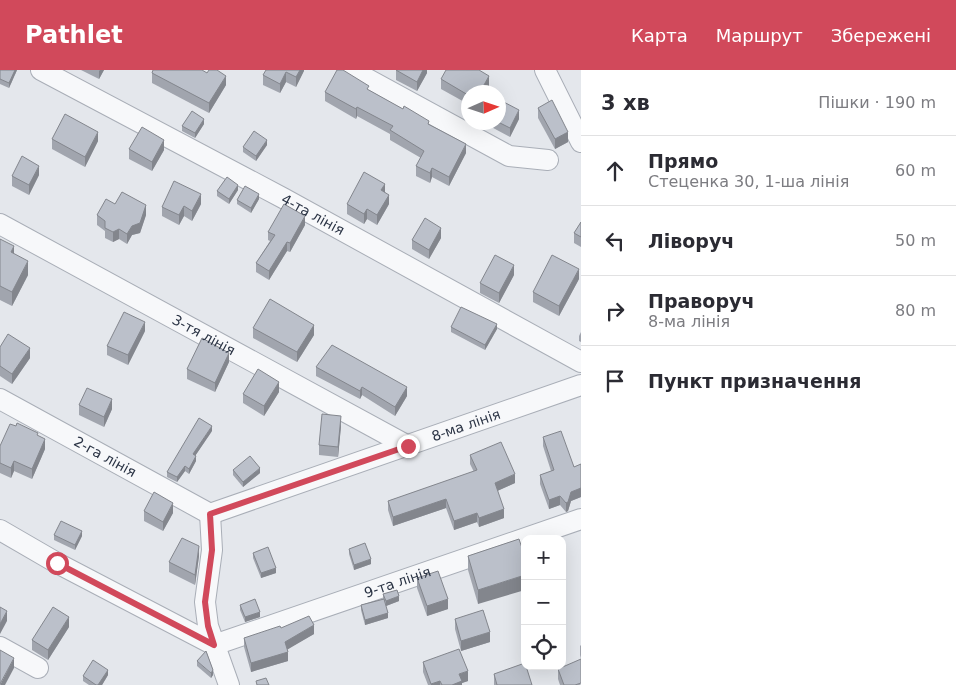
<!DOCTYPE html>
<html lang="uk">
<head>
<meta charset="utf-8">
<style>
  body { margin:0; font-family:"DejaVu Sans",sans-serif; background:#f2f2f3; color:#2b2b33 }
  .controls { position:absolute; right:15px; bottom:15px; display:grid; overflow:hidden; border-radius:10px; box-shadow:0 5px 20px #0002 }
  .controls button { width:45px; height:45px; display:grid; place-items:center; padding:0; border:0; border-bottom:1px solid #e1e1e2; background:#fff; color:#2b2b33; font:25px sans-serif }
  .compass { position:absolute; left:461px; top:15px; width:45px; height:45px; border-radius:50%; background:#fff; box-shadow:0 5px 20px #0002; rotate:87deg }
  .stop { position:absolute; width:15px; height:15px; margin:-11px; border:4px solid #d1495b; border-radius:50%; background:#fff }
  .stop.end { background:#d1495b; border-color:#fff; box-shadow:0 1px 5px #0008 }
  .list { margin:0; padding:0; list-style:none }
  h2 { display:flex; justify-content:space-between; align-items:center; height:65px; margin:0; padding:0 20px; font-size:21px }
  h2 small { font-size:16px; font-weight:400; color:#7c7c81 }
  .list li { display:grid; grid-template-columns:32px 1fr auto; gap:15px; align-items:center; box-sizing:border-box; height:70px; padding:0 20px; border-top:1px solid #e1e1e2 }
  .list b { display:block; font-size:19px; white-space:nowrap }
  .list p { margin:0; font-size:16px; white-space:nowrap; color:#7c7c81 }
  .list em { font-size:16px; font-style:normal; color:#7c7c81 }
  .icon { flex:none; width:28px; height:28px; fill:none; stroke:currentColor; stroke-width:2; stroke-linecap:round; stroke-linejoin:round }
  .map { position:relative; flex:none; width:581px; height:615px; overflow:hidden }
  header { display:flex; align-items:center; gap:30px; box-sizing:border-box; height:70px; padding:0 25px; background:#d1495b; color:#fff }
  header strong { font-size:24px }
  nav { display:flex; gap:28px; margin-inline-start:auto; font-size:18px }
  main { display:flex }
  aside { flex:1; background:#fff }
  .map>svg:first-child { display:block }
</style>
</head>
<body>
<header>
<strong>Pathlet</strong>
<nav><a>Карта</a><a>Маршрут</a><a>Збережені</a></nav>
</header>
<main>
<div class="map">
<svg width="581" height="615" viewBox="0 0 581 615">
  <rect width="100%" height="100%" fill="#e4e7ec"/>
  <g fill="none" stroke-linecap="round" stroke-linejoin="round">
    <g stroke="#a9aeb7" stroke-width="22">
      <g id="street">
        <path id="s1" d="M 41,0 L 283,128 L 581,292"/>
        <polyline points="351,0 509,86 548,90"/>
        <polyline points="545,0 581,72"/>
        <path id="s2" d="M 0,154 L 408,376"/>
        <path id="s3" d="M 0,329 L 210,444"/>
        <path id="s4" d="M 210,444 L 581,315"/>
        <polyline points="210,444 212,480 205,532 208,556 229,615"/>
        <polyline points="0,460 57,493 214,575"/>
        <path id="s5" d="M 214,575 L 581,449"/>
        <polyline points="0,577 38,598"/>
      </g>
    </g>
    <use href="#street" stroke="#f7f8fa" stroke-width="20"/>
  </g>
  <g fill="#a1a5ae">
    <polygon points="0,0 17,0 9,18 0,14"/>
    <polygon points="81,0 104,0 99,9"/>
    <polygon points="304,0 296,17 286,12 280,23 263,15 263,5"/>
    <polygon points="396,0 427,0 427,3 417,21 396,10"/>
    <polygon points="152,3 207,3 226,15 209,43 152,13"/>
    <polygon points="441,9 489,16 486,22 468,22 468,34 441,19"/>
    <polygon points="369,20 429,54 466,83 449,116 432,107 430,113 416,106 416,96 421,88 390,70 390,64 357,46 356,49 325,31 325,22"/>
    <polygon points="498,29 519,49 510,67 482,52 498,52"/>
    <polygon points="538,38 568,72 555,79 538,48"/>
    <polygon points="204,54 195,68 182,61 182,56"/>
    <polygon points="52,69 98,71 85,97 52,79"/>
    <polygon points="267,75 256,91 243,82 243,77"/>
    <polygon points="129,79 164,80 152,101 129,89"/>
    <polygon points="39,105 29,125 12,116 12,106"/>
    <polygon points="238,120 229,134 217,126 217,121"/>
    <polygon points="385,122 389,134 377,155 367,149 364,154 347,144 347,134"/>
    <polygon points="259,129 251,143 237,134 237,130"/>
    <polygon points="115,134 146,145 140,163 132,165 127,174 119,169 113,172 105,168 105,161 97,155 97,145"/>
    <polygon points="201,134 192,151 184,146 179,155 162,146 162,137"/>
    <polygon points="581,152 581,177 574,173 574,163"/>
    <polygon points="305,155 290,182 287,181 269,210 256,202 256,193 270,171 268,170 268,162"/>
    <polygon points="441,168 429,189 412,179 412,170"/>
    <polygon points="0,169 14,184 28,205 12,236 0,230"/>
    <polygon points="514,205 499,233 480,223 480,213"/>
    <polygon points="579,209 559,246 533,232 533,222"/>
    <polygon points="451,257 497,259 485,280 451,262"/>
    <polygon points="253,258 314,265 297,292 253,268"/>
    <polygon points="145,261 128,295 107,285 107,276"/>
    <polygon points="581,262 581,272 579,271 579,266"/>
    <polygon points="0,277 30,288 12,314 0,306"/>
    <polygon points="229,292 215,322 187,309 187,299"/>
    <polygon points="316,297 407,326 395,346 362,325 360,329 316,306"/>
    <polygon points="279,322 264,346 243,333 243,324"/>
    <polygon points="79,335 112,339 104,357 79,345"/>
    <polygon points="341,356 338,387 319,385 319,375"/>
    <polygon points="212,361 195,386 196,391 189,404 185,401 177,412 167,407 167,402"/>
    <polygon points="38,366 45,379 32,409 14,401 11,408 0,403 0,376"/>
    <polygon points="543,367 574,397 581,394 581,427 571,431 568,441 566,442 560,435 549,439 540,414 540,405 551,401 543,376"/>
    <polygon points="470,385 515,413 497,421 504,448 479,457 477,452 454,460 446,438 393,456 388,440 388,431 474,402 470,394"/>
    <polygon points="233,400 260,403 243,417 233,405"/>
    <polygon points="144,441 173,443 163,461 144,451"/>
    <polygon points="54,465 82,466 75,480 54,470"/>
    <polygon points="519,469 478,534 468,500 468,486"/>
    <polygon points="349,479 371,494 354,500 349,484"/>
    <polygon points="253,483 276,503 261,508 253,488"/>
    <polygon points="199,486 195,515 169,502 169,492"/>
    <polygon points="417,508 448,539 427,546 417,518"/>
    <polygon points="383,524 399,531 386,536 388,548 365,555 361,540 361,535 383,529"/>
    <polygon points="240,535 260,547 245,552 240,540"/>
    <polygon points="455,549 490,572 461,581 455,559"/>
    <polygon points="69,557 48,590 32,580 32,570"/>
    <polygon points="281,558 314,564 287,579 288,591 251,602 244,577 244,568"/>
    <polygon points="581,575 581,589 580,585 580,576"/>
    <polygon points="197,591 213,605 211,608 197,596"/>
    <polygon points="423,592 468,611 462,613 462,615 428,615 423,602"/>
    <polygon points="558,599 581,615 560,615 558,609"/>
    <polygon points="494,604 532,615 494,615"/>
    <polygon points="108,605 102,615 89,615 83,611 83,606"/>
  </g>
  <g fill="#83868d">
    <polygon points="15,0 17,0 9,18 9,13"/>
    <polygon points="100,0 104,0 99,9 99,1"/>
    <polygon points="300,0 304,0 304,1 296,17 296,7"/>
    <polygon points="423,0 427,0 427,3 417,21 417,12"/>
    <polygon points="286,2 286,12 280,23 280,14"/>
    <polygon points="226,6 226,15 209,43 209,33"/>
    <polygon points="489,6 489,16 486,22 480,22"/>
    <polygon points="357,37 357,46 356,49 356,39"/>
    <polygon points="519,40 519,49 510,67 510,58"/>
    <polygon points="204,49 204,54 195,68 195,63"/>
    <polygon points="98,62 98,71 85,97 85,87"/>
    <polygon points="568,62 568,72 555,79 555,69"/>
    <polygon points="164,70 164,80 152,101 152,92"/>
    <polygon points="267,70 267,75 256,91 256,86"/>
    <polygon points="466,74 466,83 449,116 449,107"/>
    <polygon points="39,96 39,105 29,125 29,115"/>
    <polygon points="432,98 432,107 430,113 430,103"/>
    <polygon points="385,114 385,124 381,120"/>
    <polygon points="238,115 238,120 229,134 229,129"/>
    <polygon points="201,124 201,134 192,151 192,141"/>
    <polygon points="259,124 259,129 251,143 251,138"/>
    <polygon points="389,125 389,134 377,155 377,145"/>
    <polygon points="146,135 146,145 140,163 132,165 127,174 127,164"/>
    <polygon points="184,136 184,146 179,155 179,145"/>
    <polygon points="367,139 367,149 364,154 364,144"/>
    <polygon points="305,146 305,155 290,182 290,173"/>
    <polygon points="441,158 441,168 429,189 429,180"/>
    <polygon points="119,159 119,169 113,172 113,162"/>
    <polygon points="287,172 287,181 269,210 269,201"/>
    <polygon points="14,176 14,191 11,182"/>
    <polygon points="28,191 28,205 12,236 12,222"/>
    <polygon points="514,195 514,205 499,233 499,223"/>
    <polygon points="579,199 579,209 559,246 559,236"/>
    <polygon points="145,252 145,261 128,295 128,285"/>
    <polygon points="497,254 497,259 485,280 485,275"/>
    <polygon points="314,255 314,265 297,292 297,282"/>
    <polygon points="30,278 30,288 12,314 12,304"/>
    <polygon points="229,283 229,292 215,322 215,313"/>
    <polygon points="279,312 279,322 264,346 264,336"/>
    <polygon points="362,317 362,325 360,329 360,321"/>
    <polygon points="407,317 407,326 395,346 395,337"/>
    <polygon points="112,329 112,339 104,357 104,347"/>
    <polygon points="341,346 341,356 338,387 338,377"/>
    <polygon points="212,356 212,361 193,389 193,384"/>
    <polygon points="45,369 45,379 32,409 32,399"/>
    <polygon points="196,386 196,391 189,404 189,399"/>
    <polygon points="14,391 14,401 11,408 11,398"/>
    <polygon points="185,396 185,401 177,412 177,407"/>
    <polygon points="260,398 260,403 243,417 243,412"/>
    <polygon points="515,404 515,413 495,422 495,413"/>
    <polygon points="581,418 581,427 571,431 568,441 566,442 566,433 571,422"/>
    <polygon points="560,426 560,435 549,439 549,430"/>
    <polygon points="446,429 446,438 393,456 393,447"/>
    <polygon points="173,433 173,443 163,461 163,452"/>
    <polygon points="504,439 504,448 479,457 479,448"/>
    <polygon points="477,443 477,452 454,460 454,451"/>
    <polygon points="82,461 82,466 75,480 75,475"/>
    <polygon points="199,476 199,486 195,515 195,505"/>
    <polygon points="371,489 371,494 354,500 354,495"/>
    <polygon points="276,498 276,503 261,508 261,503"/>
    <polygon points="525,505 525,520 478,534 478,520"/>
    <polygon points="399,526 399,531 386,536 386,531"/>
    <polygon points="448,529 448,539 427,546 427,536"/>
    <polygon points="7,541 7,551 0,564 0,554"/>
    <polygon points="260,542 260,547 245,552 245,547"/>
    <polygon points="388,543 388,548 365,555 365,550"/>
    <polygon points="69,547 69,557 48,590 48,580"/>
    <polygon points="314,555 314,564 285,581 285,572"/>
    <polygon points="490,562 490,572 461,581 461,571"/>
    <polygon points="288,582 288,591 251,602 251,593"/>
    <polygon points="14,588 14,598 5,615 0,615"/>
    <polygon points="108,600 108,605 102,615 98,615"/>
    <polygon points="213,600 213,605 211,608 211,603"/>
    <polygon points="468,601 468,611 462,613 462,615 452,615 459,604"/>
    <polygon points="440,611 440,615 431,615 431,614"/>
  </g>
  <g fill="#bbc0ca" stroke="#83868d">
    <polygon points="0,0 15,0 9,13 0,9"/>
    <polygon points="153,0 202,0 207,3 209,0 217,0 226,6 209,33 152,3"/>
    <polygon points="266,0 300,0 296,7 286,2 280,14 263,5"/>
    <polygon points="337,0 343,0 369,16 367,19 403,39 404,36 429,51 428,54 466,74 449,107 432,98 430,103 416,96 424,81 390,60 393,56 357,37 356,39 325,22"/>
    <polygon points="396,0 423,0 417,12"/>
    <polygon points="446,0 479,0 489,6 480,22 468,22 468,25 441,9"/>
    <polygon points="498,29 519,40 510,58 498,52"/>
    <polygon points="552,30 568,62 555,69 538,38"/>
    <polygon points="192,41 204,49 195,63 182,56"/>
    <polygon points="65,44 98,62 85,87 52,69"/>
    <polygon points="142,57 164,70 152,92 129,79"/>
    <polygon points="254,61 267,70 256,86 243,77"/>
    <polygon points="22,86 39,96 29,115 12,106"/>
    <polygon points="364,102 385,114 381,120 389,125 377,145 367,139 364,144 347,134"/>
    <polygon points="227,107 238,115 229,129 217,121"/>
    <polygon points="174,111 201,124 192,141 184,136 179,145 162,137"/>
    <polygon points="245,116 259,124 251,138 237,130"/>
    <polygon points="122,122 146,135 140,153 132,156 127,164 119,159 113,162 105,158 105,151 97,145 106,129 115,134"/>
    <polygon points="284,134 305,146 290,173 287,172 269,201 256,193 275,165 268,162"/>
    <polygon points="425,148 441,158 429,180 412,170"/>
    <polygon points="581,152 581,167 574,163"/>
    <polygon points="0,169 14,176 11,182 28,191 12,222 0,216"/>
    <polygon points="495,185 514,195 499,223 480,213"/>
    <polygon points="552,185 579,199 559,236 533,222"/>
    <polygon points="270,229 314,255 297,282 253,258"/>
    <polygon points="461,237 497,254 485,275 451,257"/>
    <polygon points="124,242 145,252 128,285 107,276"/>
    <polygon points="8,264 30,278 12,304 0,296 0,277"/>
    <polygon points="202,268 229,283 215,313 187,299"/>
    <polygon points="332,275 407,317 395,337 362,317 360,321 316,297"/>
    <polygon points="258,299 279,312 264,336 243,324"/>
    <polygon points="87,318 112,329 104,347 79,335"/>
    <polygon points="322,344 341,346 338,377 319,375"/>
    <polygon points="199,348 212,356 193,384 196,386 189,399 185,396 177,407 167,402"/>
    <polygon points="17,353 38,363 37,365 45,369 32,399 14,391 11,398 0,393 0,376 10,354 16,356"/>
    <polygon points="561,361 574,397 581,394 581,418 571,422 568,432 566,433 560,426 549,430 540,405 554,400 543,367"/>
    <polygon points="501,372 515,404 495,413 504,439 479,448 477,443 454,451 446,429 393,447 388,431 477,400 470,385"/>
    <polygon points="250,386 260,398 243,412 233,400"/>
    <polygon points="154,422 173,433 163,452 144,441"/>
    <polygon points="61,451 82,461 75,475 54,465"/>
    <polygon points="182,468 199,476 195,505 169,492"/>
    <polygon points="519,469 525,487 525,505 478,520 468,486"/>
    <polygon points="365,473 371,489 354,495 349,479"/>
    <polygon points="268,477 276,498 261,503 253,483"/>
    <polygon points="438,501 448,529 427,536 417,508"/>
    <polygon points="397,520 399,526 386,531 383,524"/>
    <polygon points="255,529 260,542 245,547 240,535"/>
    <polygon points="384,529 388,543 365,550 361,535"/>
    <polygon points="0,537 7,541 0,554"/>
    <polygon points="53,537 69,547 48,580 32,570"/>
    <polygon points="483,540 490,562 461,571 455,549"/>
    <polygon points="309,546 314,555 285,572 288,582 251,593 244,568 280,556 281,558"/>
    <polygon points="459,579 468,601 459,604 462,611 452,615 442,615 440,611 431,614 423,592"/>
    <polygon points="0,580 14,588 0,614"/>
    <polygon points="206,581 213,600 211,603 197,591"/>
    <polygon points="581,589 581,613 575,615 564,615 558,599"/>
    <polygon points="93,590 108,600 98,615 96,615 83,606"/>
    <polygon points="525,593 525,596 526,596 532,615 497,615 494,604"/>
    <polygon points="266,608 269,615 257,615 256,611"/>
  </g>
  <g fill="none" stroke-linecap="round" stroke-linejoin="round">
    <polyline stroke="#d1495b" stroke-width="6" points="57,493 214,575 208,556 205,532 212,480 210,444 408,376"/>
  </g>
  <g text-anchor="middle" stroke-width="4" stroke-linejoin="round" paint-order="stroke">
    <g font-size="14" fill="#2b3445" stroke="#f4f6f9">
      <text dy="5" stroke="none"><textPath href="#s1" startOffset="308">4-та лінія</textPath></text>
      <text dy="5" stroke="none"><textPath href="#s2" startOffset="232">3-тя лінія</textPath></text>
      <text dy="5" stroke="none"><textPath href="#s4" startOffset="271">8-ма лінія</textPath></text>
      <text dy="5" stroke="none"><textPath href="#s3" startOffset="120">2-га лінія</textPath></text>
      <text dy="5" stroke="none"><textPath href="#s5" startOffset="194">9-та лінія</textPath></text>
    </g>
  </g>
</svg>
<div class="controls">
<button>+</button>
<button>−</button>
<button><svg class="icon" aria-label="locate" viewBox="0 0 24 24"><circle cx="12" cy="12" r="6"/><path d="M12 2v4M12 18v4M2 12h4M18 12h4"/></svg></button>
</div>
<svg class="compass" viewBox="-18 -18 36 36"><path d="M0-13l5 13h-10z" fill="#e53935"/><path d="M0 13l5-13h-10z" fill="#7c7c81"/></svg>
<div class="stop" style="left:57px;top:493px"></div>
<div class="stop end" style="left:408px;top:376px"></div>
</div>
<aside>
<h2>3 хв<small>Пішки · 190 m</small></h2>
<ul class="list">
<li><svg class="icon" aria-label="ahead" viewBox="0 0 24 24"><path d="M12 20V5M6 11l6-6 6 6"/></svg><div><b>Прямо</b><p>Стеценка 30, 1-ша лінія</p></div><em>60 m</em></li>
<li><svg class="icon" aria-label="left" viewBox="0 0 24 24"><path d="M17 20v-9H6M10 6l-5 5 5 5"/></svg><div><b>Ліворуч</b></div><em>50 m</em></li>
<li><svg class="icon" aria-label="right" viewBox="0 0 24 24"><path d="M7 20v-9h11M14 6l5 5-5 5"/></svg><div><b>Праворуч</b><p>8-ма лінія</p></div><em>80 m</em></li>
<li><svg class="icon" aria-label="arrive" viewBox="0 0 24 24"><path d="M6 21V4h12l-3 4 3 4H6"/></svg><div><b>Пункт призначення</b></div></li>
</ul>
</aside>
</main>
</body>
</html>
